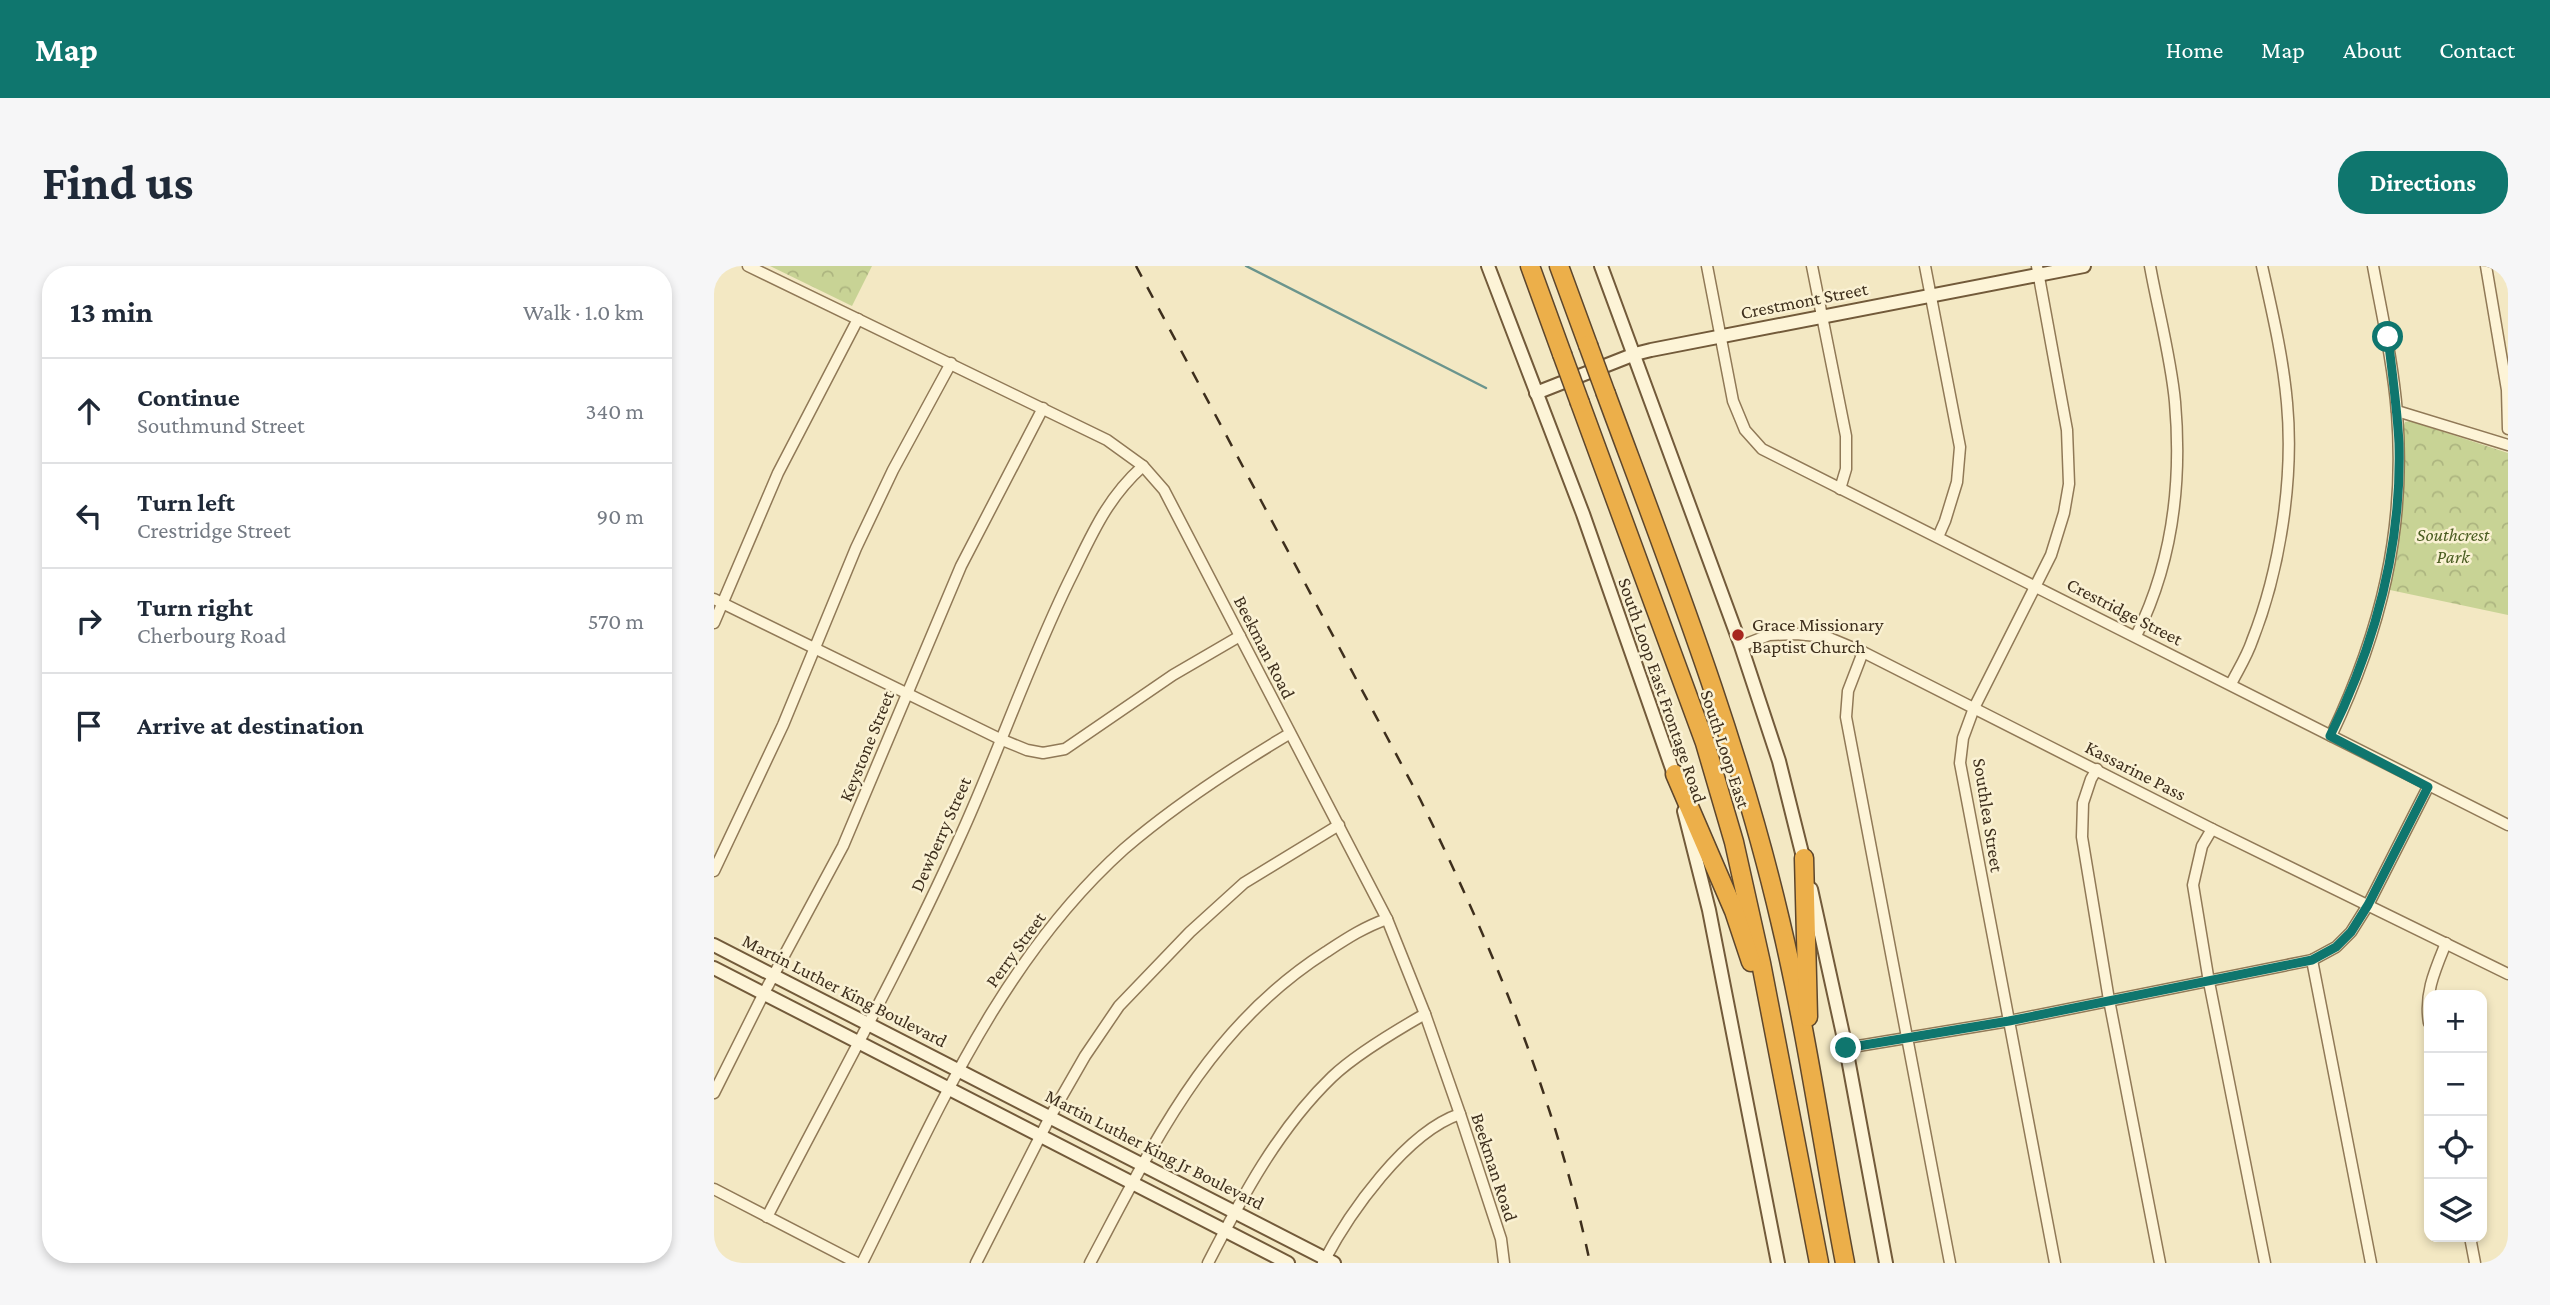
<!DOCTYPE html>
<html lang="en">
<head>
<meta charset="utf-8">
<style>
  body { margin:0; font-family:"Crimson Pro",serif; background:#f6f6f7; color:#1f2937 }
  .controls { position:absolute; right:21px; bottom:21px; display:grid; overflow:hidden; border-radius:14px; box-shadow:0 4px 10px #0003 }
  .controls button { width:63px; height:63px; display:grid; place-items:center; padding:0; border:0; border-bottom:2px solid #e0e1e3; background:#fff; color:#1f2937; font:35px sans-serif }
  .stop { position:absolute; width:21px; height:21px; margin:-16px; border:5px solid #0f766e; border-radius:50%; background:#fff }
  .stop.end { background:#0f766e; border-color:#fff; box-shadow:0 2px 7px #0008 }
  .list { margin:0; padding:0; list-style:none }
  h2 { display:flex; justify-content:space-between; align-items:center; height:91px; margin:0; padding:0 28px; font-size:30px }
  h2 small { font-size:23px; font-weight:400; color:#747a83 }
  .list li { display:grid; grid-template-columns:46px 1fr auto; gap:21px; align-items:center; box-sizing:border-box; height:105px; padding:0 28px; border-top:2px solid #e0e1e3 }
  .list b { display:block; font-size:26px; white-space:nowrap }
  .list p { margin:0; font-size:23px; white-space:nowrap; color:#747a83 }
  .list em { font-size:23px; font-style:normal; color:#747a83 }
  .icon { flex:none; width:38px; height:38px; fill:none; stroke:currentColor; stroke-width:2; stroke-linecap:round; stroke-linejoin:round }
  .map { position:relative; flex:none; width:1794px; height:997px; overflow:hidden; border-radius:28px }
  header { display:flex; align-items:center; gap:42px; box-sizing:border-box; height:98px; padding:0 35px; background:#0f766e; color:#fff }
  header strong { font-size:33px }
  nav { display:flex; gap:38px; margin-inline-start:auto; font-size:24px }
  .intro { display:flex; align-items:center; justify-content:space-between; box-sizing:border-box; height:168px; padding:0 42px }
  h1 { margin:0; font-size:49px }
  .button { padding:18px 32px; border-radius:28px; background:#0f766e; color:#fff; font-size:24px; font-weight:700 }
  main { display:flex; gap:42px; padding:0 42px }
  aside { flex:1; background:#fff; border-radius:28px; box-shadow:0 4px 10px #0003 }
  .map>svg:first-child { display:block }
</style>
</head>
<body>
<header>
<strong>Map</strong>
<nav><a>Home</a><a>Map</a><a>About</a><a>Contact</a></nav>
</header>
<div class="intro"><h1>Find us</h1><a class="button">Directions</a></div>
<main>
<aside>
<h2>13 min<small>Walk · 1.0 km</small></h2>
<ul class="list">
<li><svg class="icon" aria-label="ahead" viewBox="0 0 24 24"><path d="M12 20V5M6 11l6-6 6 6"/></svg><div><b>Continue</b><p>Southmund Street</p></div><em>340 m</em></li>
<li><svg class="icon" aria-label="left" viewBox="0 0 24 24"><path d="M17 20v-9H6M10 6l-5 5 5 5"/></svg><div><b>Turn left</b><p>Crestridge Street</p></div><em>90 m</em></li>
<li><svg class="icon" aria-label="right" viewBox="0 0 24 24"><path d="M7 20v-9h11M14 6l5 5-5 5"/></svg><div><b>Turn right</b><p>Cherbourg Road</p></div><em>570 m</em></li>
<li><svg class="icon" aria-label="arrive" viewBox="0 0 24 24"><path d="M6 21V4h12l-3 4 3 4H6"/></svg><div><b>Arrive at destination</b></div></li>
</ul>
</aside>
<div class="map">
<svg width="1794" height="997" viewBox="0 0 1794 997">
  <defs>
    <pattern id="park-crowns" width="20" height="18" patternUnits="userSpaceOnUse" patternTransform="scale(1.75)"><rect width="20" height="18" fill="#c8d395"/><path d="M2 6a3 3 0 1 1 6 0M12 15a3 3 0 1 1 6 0" fill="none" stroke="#adb580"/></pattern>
  </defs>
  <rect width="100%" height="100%" fill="#f3e8c3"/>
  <g fill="url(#park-crowns)">
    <polygon points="56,0 158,0 138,40"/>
    <path d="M 1696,155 L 1794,187 L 1794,349 L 1676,324 C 1686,270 1691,217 1689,162 L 1691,156 Z"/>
  </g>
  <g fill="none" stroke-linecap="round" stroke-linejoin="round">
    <polyline stroke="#6b958d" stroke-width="2.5" points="532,0 772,122"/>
    <g stroke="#907957" stroke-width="13">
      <g id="street">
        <polyline points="34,0 393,174 429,200 450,224 673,653 711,748 746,848 787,973 790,997"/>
        <polyline points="993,0 1019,135 1031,164 1048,183 1794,559"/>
        <polyline points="1098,0 1132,170 1132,203 1126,223"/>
        <polyline points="1211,0 1246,181 1243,216 1231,255 1224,271"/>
        <polyline points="1323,0 1353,164 1355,218 1350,247 1337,289 1260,442 1249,472 1246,497 1341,997"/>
        <polyline points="1772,0 1793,124 1794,163"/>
        <polyline points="1683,145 1794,179"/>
        <polyline points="0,333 286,473 313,484 329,487 351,483 459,409 526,370"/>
        <polyline points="0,357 64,207 144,53"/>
        <path d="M 1422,370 C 1458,298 1468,216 1461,136 C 1457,92 1444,44 1436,0"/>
        <polyline points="1027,380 1055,369 1082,368 1113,371 1149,386 1498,563 1794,708"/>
        <polyline points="1149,386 1134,425 1132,451 1236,997"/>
        <path d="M 1517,418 C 1524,404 1533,390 1538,375 C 1566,304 1580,213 1573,137 C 1569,91 1558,45 1548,0"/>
        <path d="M 1617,470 C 1667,365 1692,264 1683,147 C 1679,97 1668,49 1659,0"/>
        <polyline points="1383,503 1377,513 1369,537 1368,571 1395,734 1446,997"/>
        <polyline points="1498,563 1488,580 1479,619 1495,716 1551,997"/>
        <polyline points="0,605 69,459 142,282 179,204 237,97"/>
        <polyline points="1598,694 1657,997"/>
        <path d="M 1715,757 C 1710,728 1721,704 1732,677"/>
        <polyline points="1132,782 1295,755 1598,694 1622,681 1637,666 1654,639 1714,521"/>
        <polyline points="0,827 50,727 129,580 247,300 329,142"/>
        <polyline points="0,923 143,997"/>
        <path d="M 53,951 C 118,825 187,702 245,573 C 284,488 314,399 355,315 C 377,271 391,234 429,200"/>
        <polyline points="1756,971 1761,997"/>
        <path d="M 148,997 C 221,851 286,694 410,583 C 461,539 518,502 575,468"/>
        <polyline points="262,997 336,851 371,790 405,740 476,666 530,617 625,559"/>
        <path d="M 376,997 C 440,877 493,762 612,686 C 632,673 650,661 673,653"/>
        <path d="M 494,997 C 528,931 564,863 618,811 C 641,789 683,764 711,748"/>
        <path d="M 609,997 C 635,947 692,866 746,848"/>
      </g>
    </g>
    <g stroke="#725a3a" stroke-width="16">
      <g id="secondary">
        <polyline points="774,0 869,248 962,514"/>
        <polyline points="887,0 1027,380 1065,495 1091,599"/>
        <polyline points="822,127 921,88 937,84 1370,0"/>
        <polyline points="970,545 995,644 1064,997"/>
        <polyline points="1097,623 1132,782 1172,997"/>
        <polyline points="0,679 620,997"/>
        <polyline points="0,702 574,997"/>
      </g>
    </g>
    <g stroke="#5d462c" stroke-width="21">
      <g id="highway">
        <polyline points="816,0 848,88"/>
        <polyline points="845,0 874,79"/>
        <path d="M 892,128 C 956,301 1024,474 1066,654 C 1093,767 1109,883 1131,997"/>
        <polyline points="866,137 991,477 1020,576 1047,697 1105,997"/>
        <polyline points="961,508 1020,645 1037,696"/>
        <polyline points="1090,592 1094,751"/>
      </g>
    </g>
    <use href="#street" stroke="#fdf4d7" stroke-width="10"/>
    <use href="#secondary" stroke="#fdf4d7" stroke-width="12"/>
    <use href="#highway" stroke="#ecaf4a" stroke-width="18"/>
    <path stroke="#3e2f1d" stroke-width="2.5" stroke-dasharray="12 12" stroke-linecap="butt" d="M 422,0 L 706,533 C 779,681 842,835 876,997"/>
    <g stroke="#5d462c" stroke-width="21" stroke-linecap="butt">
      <g id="highway-bridge">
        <polyline points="874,79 892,128"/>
        <polyline points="848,88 866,137"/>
      </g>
    </g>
    <use href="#highway-bridge" stroke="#ecaf4a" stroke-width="18"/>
  </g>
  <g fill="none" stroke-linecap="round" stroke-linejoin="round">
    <path stroke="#0f766e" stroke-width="9" d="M 1132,782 L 1295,755 L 1598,694 L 1622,681 L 1637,666 L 1654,639 L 1714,521 L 1616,470 C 1662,377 1688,281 1685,177 C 1683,141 1678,106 1674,71"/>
  </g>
  <circle fill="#a7271f" stroke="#faf1d3" stroke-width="2.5" cx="1024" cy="369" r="7"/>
  <g text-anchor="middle" stroke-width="5" stroke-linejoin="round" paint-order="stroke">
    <g font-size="19" fill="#3e2f1d" stroke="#faf1d3">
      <text transform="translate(1090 34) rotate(-11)" y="7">Crestmont Street</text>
      <text transform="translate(1411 345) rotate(27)" y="7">Crestridge Street</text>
      <text transform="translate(551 381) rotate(63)" y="7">Beekman Road</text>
      <text transform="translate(949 424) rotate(71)" y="7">South Loop East Frontage Road</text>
      <text transform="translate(152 480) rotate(-68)" y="7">Keystone Street</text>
      <text transform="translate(1012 483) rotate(72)" y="7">South Loop East</text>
      <text transform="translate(1422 504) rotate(27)" y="7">Kassarine Pass</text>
      <text transform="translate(1275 549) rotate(81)" y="7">Southlea Street</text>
      <text transform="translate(226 568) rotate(-66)" y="7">Dewberry Street</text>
      <text transform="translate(301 683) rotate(-54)" y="7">Perry Street</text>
      <text transform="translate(131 724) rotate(27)" y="7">Martin Luther King Boulevard</text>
      <text transform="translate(441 883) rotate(27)" y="7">Martin Luther King Jr Boulevard</text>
      <text transform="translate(781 901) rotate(72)" y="7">Beekman Road</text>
    </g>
    <g font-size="19" font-style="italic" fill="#4a5d21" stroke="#faf1d3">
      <text x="1739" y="275">Southcrest<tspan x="1739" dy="22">Park</tspan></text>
    </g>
    <g font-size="19" fill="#3e2f1d" stroke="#faf1d3" text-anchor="start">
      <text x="1038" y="365">Grace Missionary<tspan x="1038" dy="22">Baptist Church</tspan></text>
    </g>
  </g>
</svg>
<div class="controls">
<button>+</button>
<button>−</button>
<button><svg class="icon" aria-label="locate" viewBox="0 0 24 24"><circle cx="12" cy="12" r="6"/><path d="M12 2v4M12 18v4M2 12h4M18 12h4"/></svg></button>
<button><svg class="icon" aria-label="layers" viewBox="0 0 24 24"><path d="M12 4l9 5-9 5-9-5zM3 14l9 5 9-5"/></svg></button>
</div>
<div class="stop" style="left:1674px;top:71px"></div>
<div class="stop end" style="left:1132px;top:782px"></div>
</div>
</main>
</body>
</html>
